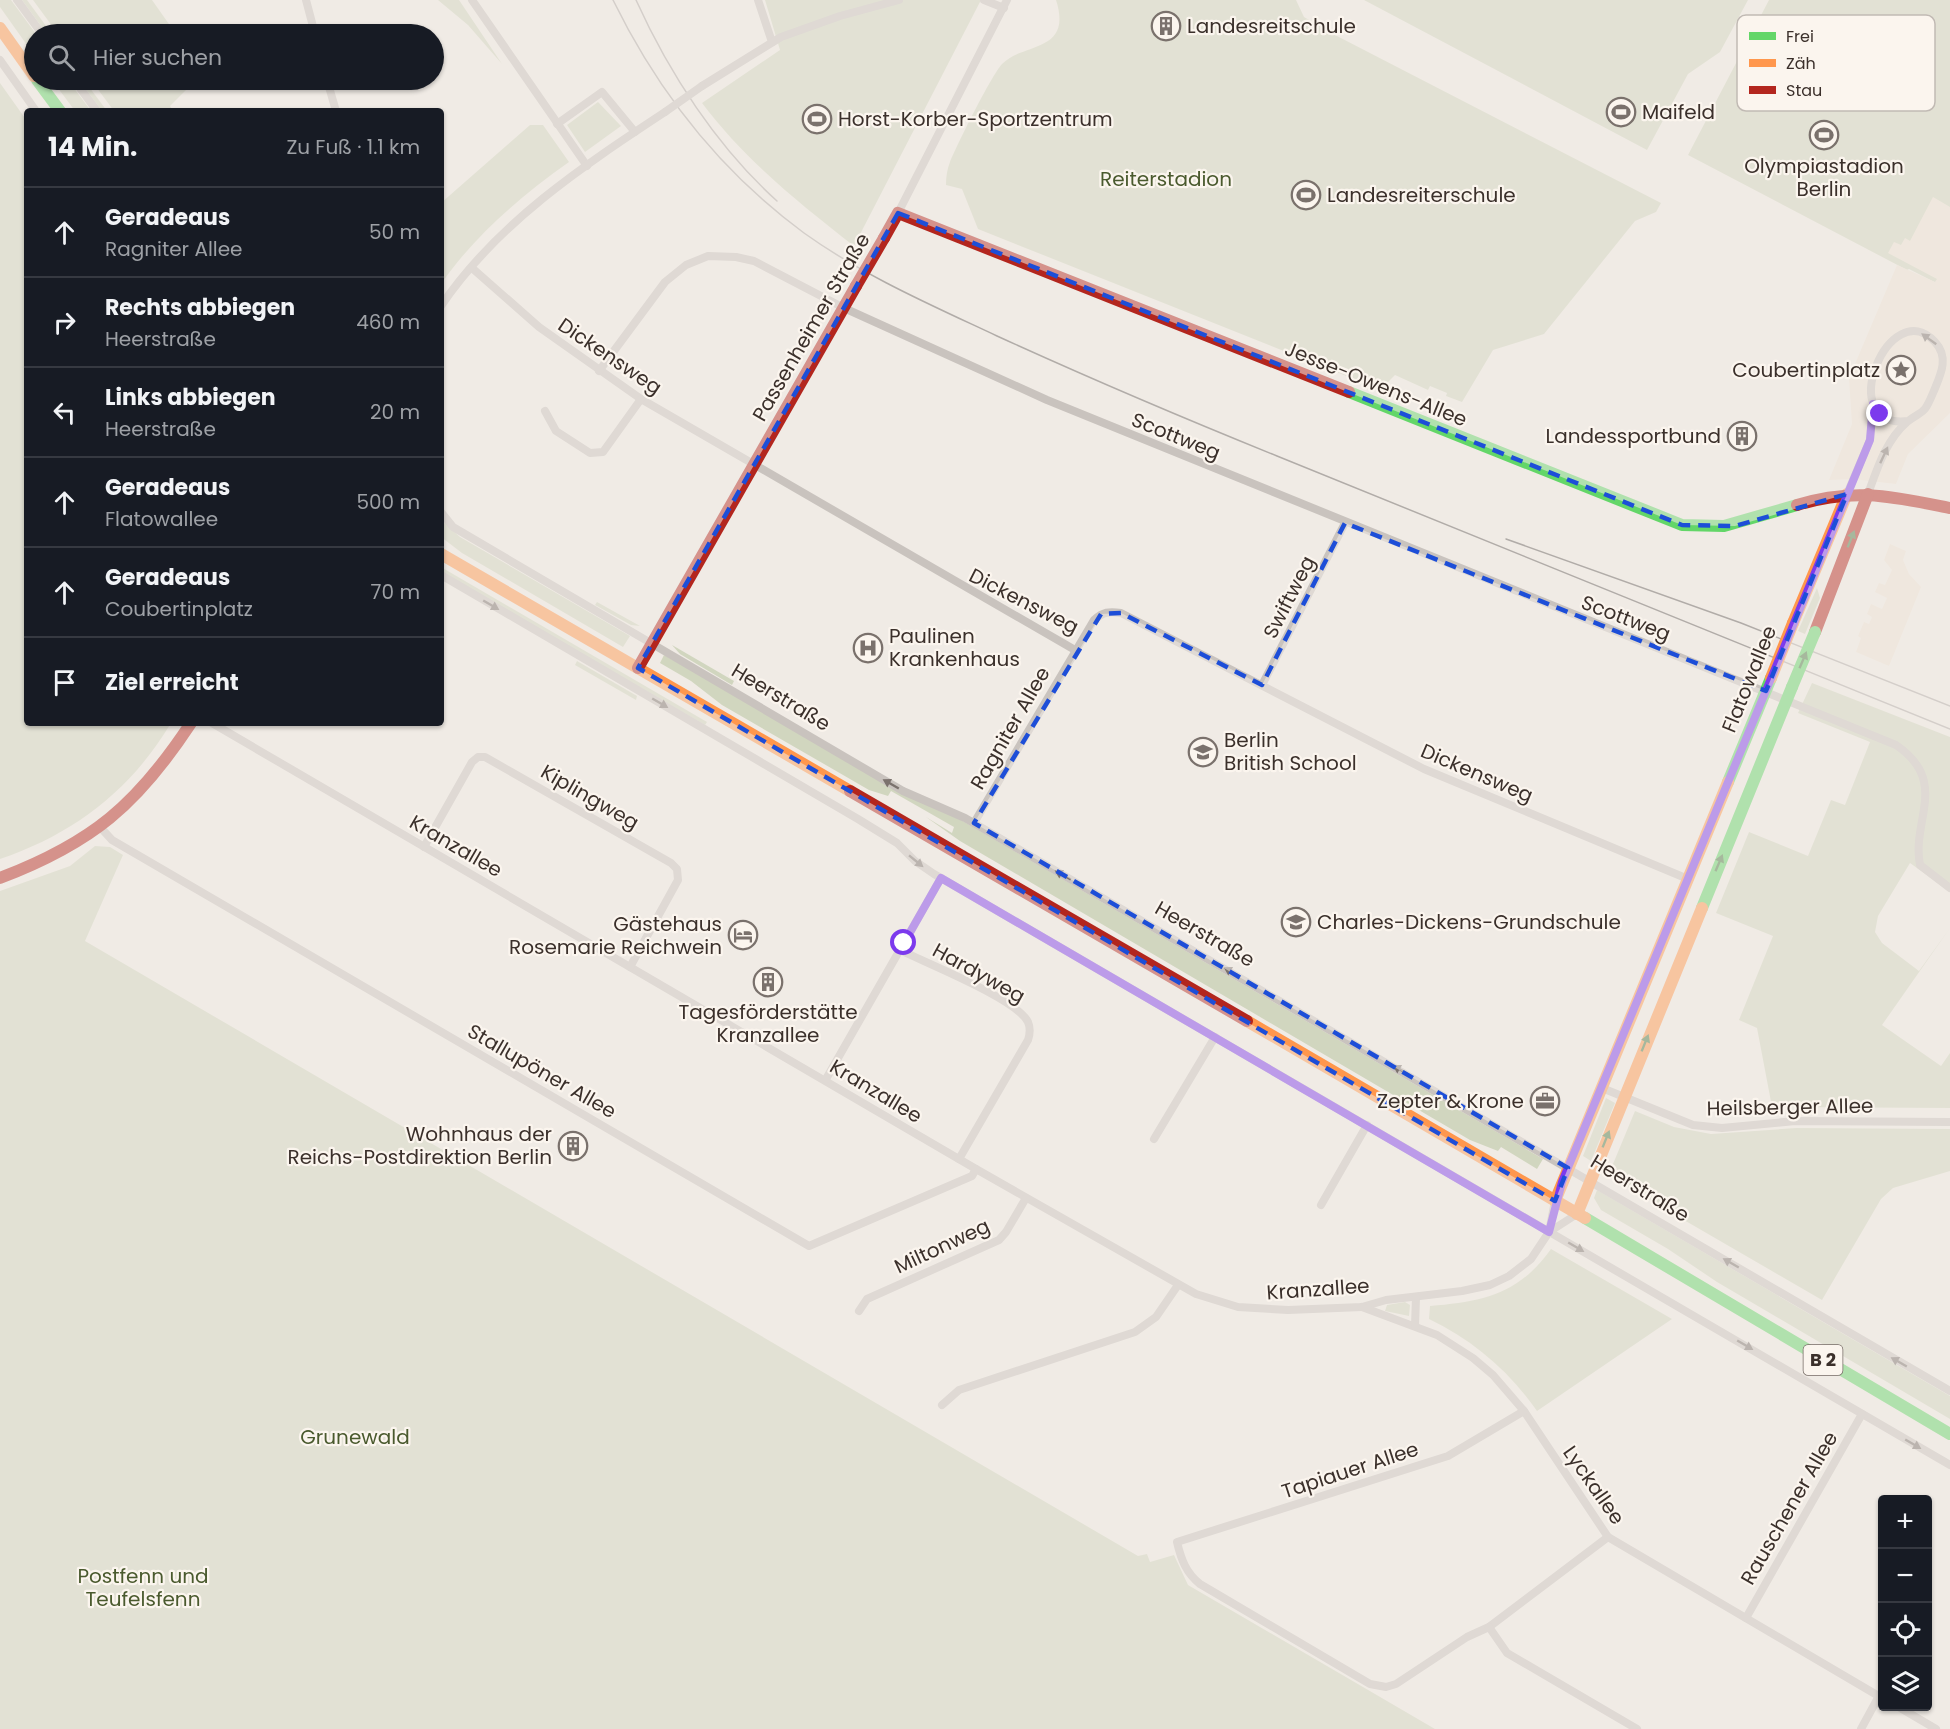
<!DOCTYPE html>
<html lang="de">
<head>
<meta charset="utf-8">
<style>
  body { margin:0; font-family:Poppins,sans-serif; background:#20242c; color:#f1f3f6 }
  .controls { position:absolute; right:18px; bottom:18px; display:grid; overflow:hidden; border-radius:6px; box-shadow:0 2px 4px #0004 }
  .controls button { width:54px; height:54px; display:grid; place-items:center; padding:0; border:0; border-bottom:2px solid #363941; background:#171b24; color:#f1f3f6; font:30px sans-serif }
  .stop { position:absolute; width:18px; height:18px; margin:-14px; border:4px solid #7c3aed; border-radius:50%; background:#fff }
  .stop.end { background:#7c3aed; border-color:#fff; box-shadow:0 2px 6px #0008 }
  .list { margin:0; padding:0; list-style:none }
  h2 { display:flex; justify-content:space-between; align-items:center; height:78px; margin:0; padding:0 24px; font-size:26px }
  h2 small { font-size:20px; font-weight:400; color:#9ea1a6 }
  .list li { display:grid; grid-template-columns:39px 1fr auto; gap:18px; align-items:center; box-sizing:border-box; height:90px; padding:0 24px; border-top:2px solid #363941 }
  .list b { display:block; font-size:22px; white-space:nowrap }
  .list p { margin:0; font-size:20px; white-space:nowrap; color:#9ea1a6 }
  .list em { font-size:20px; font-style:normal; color:#9ea1a6 }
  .icon { flex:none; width:33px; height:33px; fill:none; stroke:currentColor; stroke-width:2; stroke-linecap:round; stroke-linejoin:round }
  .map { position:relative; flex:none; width:1950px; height:1729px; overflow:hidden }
  .search { position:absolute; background:#171b24; box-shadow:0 2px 4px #0004; left:24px; top:24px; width:420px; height:66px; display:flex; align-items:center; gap:15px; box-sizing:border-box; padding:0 21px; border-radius:33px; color:#9ea1a6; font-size:22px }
  .panel { position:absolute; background:#171b24; box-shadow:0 2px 4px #0004; left:24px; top:108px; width:420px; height:618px; border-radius:6px }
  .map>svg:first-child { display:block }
</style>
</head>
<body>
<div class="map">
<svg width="1950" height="1729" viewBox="0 0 1950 1729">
  <rect width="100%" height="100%" fill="#f0ebe5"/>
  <g fill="#d1d6bf">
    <polygon points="0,0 11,0 36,34 34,55 0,7"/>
    <polygon points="22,0 27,0 52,34 47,34"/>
    <polygon points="33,0 152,0 176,34 58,34"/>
    <polygon points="438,0 459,0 502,64 468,25"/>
    <path d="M 765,0 L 981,0 L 854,246 C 798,202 745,160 702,103 L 780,50 Z"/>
    <path d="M 1056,0 L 1296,0 L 1304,17 L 1337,36 L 1661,203 L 1656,212 L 1635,221 L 1544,334 L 1493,350 L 1462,402 L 1446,396 L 1447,393 L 1430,386 L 1428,390 L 1395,375 L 1385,385 L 1364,383 L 978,229 L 962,189 L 946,185 C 946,177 947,169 950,162 C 957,145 991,76 1002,64 C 1023,42 1073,53 1056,0 Z"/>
    <polygon points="1364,0 1748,0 1720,52 1688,74 1647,150"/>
    <polygon points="1769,0 1950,0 1950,290 1909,269 1907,270 1688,155"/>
    <polygon points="52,80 68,80 91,111 75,111"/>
    <polygon points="79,80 84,80 107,111 102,111"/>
    <polygon points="91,80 196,80 170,106 173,111 114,111"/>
    <path d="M 0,83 L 27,121 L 27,723 L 171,723 C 131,790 74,834 0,859 Z"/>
    <polygon points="598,102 621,126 585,152 567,125"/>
    <path d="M 530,125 L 543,125 L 569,162 C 521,196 475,235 441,284 L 441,203 Z"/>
    <polygon points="441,520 460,537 630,636 623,647 462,553 441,537"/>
    <polygon points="441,567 707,722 705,725 441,572"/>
    <polygon points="1817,588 1820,598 1805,634 1798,631"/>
    <polygon points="597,602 640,626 631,625 595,605"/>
    <polygon points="672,645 734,681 732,685 680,654"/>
    <polygon points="664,655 942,809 1543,1159 1537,1169 1501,1147 1498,1151 1470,1140 960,841 926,817 952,833 954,827 891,791 888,796 869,790 722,705 691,681 660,663"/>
    <polygon points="577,661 637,696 636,700 575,665"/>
    <polygon points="1812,683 1950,737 1950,892 1910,863 1878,916 1875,932 1882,943 1919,971 1950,928 1882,1025 1941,1066 1950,1053 1950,1108 1772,1107 1757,1028 1739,1020 1773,936 1716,913 1749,832 1808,856 1831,800 1845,805 1870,742 1798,713"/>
    <polygon points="95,846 110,847 123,855 85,941 1138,1556 1147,1554 1150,1562 1174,1555 1188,1585 1435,1729 0,1729 0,891 70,866"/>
    <polygon points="1606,1098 1615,1103 1591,1161 1583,1156"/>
    <polygon points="1635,1111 1674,1127 1711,1134 1796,1128 1950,1129 1950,1171 1893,1188 1881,1199 1822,1300 1608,1176"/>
    <polygon points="1597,1190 1950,1396 1950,1419 1717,1282 1668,1249 1601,1210 1594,1198"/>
    <path d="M 1551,1249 L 1672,1319 L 1537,1411 C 1509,1371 1473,1340 1429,1319 L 1430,1306 C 1483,1302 1519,1294 1551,1249 Z"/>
    <polygon points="1405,1302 1410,1305 1409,1316 1385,1311 1387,1305"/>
  </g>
  <g fill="#eee3d5">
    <polygon points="1933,197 1950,207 1950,413 1908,454 1896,484 1853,479 1829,480 1852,424 1849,378 1897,265 1935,282 1937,279 1888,253 1894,242 1901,245 1905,238 1910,241"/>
    <polygon points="1890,544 1906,551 1903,560 1909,574 1921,587 1889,666 1856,652 1861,638 1858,636 1864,622 1869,624 1872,617 1867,614 1871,604 1882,609 1887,598 1875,592 1879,583 1885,585 1892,570 1884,560"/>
  </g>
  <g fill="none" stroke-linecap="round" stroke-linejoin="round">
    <g stroke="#c9c3be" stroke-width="8">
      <polyline points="17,0 42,34"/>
      <polyline points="306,0 315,34"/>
      <polyline points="472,0 587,166"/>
      <polyline points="758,0 772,42"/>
      <polyline points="984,0 1004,8"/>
      <polyline points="0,60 36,111"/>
      <polyline points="74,80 97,111"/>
      <polyline points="327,80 336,111"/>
      <polyline points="702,86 781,37 840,16 899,0"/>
      <polyline points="557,124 602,92 635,132"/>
      <polyline points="898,213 1007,0"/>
      <polyline points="472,268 539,327 641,399 1075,650"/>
      <path d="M 441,306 C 497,223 583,166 665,112"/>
      <path d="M 599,371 L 665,282 L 686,265 L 708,256 L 736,257 L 754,261 L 844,308 L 1047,400 L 1896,745 C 1950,782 1911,820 1920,865 L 1950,888"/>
      <polyline points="545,411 556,431 590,453 603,452 641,399"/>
      <polyline points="1847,494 1870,440 1873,405"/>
      <path d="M 1868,494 C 1877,469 1886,440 1907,422 C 1923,409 1923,417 1933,393 C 1940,376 1950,358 1935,342 C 1890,292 1832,430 1908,421"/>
      <polyline points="441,512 453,527 903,791 965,818 1950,1391"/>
      <polyline points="441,575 858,819 897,843 915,861 934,874 1950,1465"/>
      <polyline points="1262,685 1345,523"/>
      <polyline points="212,723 976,1169 1196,1294 1238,1307 1288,1310 1362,1307 1386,1300 1462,1291 1490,1285 1509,1276 1531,1259 1549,1232 1577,1214"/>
      <path d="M 974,823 L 1094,620 C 1103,612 1109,611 1121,613 L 1424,769 L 1688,879"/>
      <polyline points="101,828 112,840 809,1246 972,1176 976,1169"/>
      <polyline points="424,847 472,762 478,757 485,757 671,863 677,869 678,880 630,967"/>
      <path d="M 900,950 C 926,963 1017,999 1028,1022 C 1031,1029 1030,1034 1028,1040 L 959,1159"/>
      <polyline points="826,1079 941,878"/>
      <polyline points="1602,1088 1693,1125 1722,1128 1795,1121 1950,1122"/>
      <polyline points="1154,1139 1215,1037"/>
      <polyline points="1321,1205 1367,1125"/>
      <polyline points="1549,1232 1555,1201"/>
      <polyline points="1362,1307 1437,1335 1473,1358 1493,1375 1524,1411 1608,1537 1882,1698"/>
      <polyline points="859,1311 867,1299 999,1240 1006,1232 1026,1198"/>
      <polyline points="1415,1326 1416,1297"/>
      <polyline points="942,1405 959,1390 1135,1332 1156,1317 1178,1285"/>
      <path d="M 1524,1411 L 1448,1456 L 1177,1542 C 1181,1559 1186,1573 1200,1584 L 1370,1684 L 1386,1687 L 1396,1684 L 1467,1637 L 1489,1627 L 1608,1537"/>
      <polyline points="1746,1618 1862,1414"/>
      <polyline points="1489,1627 1507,1653 1637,1729"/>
      <polyline points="1897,1706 1936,1729"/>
      <polyline points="1861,1729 1879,1696"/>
    </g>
    <g stroke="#63d668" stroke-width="12">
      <polyline points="37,80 60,111"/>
      <polyline points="1349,392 1682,525 1724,526 1797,505"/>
      <polyline points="1728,782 1771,678"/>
      <polyline points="1702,908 1792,687"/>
      <polyline points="1585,1218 1950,1434"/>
    </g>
    <g stroke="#ff974d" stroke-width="12">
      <polyline points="0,28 34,76"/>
      <polyline points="441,554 850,791"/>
      <polyline points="1793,623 1847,494"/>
      <polyline points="1247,1021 1585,1218"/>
      <polyline points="1555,1201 1728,782"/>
      <polyline points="1577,1214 1702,908"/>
    </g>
    <g stroke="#b3261e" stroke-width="12">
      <polyline points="884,238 898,213 1349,392"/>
      <path d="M 1797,505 C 1854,487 1894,497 1950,508"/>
      <polyline points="1815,632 1868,494"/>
      <polyline points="638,668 856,286"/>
      <polyline points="850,791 1247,1021"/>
      <path d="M 0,878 C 92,843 137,805 191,723"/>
    </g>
    <g stroke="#b1aca8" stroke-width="1.5">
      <path d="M 613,0 C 658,92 721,172 804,233 C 864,276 931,305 997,336 C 1089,378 1183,418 1277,456 C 1501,546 1725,638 1950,729"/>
      <path d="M 636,0 C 669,73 717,147 777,201"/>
      <polyline points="1506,539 1741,623 1950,706"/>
    </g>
    <polyline stroke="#c9c3be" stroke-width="8" points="665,112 702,86"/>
    <polyline stroke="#63d668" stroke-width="12" points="1792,687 1815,632"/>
    <polyline stroke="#ff974d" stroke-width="12" points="1771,678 1793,623"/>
    <polyline stroke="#b3261e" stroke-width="12" points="856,286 884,238"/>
  </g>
  <defs><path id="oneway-solid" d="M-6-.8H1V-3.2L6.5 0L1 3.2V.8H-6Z" transform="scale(1.5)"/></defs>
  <g fill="#7b726d">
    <use href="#oneway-solid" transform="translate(1929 339) rotate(-144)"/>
    <use href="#oneway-solid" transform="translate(1884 455) rotate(-65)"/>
    <use href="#oneway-solid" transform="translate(491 605) rotate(30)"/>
    <use href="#oneway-solid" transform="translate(660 703) rotate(30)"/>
    <use href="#oneway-solid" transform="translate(891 784) rotate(-150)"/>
    <use href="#oneway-solid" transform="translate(916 861) rotate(39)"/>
    <use href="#oneway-solid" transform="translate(1063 875) rotate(-150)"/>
    <use href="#oneway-solid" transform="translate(1232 972) rotate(-150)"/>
    <use href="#oneway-solid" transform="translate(1401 1070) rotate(-150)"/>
    <use href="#oneway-solid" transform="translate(1576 1247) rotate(30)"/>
    <use href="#oneway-solid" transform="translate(1731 1263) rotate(-150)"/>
    <use href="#oneway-solid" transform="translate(1745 1345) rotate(30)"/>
    <use href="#oneway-solid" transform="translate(1899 1362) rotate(-150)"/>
    <use href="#oneway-solid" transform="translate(1913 1444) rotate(30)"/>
  </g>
  <g fill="#4d7b46">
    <use href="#oneway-solid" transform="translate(1851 539) rotate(-68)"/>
    <use href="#oneway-solid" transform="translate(1803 660) rotate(-67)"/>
    <use href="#oneway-solid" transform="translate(1719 863) rotate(-67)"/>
    <use href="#oneway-solid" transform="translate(1645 1043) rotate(-68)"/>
    <use href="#oneway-solid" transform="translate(1606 1139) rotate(-68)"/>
  </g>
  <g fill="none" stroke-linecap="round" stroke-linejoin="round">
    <polyline stroke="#7c3aed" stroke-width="8" points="904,943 941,878 1549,1232 1562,1182 1870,440 1873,404 1880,414"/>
  </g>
  <path d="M0 0H1950V1729H0ZM 898,213 L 1682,525 L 1735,526 L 1847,494 L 1766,691 L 1345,523 L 1262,685 L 1121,613 L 1101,614 L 974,823 L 1568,1168 L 1555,1201 L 638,668 Z" fill="#f0ebe5" fill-opacity=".55" fill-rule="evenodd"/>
  <path fill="none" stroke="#1d4ed8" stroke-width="4.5" stroke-dasharray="12 8" stroke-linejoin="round" d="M 898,213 L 1682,525 L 1735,526 L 1847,494 L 1766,691 L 1345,523 L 1262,685 L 1121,613 L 1101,614 L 974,823 L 1568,1168 L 1555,1201 L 638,668 Z"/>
  <defs>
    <g id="building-ring" transform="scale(1.5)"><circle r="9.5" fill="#fbf5ee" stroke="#7a716c" stroke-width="1.5"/><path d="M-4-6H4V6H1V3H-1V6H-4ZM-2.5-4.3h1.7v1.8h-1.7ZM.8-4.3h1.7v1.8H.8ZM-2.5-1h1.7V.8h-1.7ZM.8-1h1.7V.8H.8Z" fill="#7a716c"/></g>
    <g id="stadium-ring" transform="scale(1.5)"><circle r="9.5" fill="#fbf5ee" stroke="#7a716c" stroke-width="1.5"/><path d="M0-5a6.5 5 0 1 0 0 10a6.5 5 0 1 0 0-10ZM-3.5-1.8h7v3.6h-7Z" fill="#7a716c"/></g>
    <g id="sight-ring" transform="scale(1.5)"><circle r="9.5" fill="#fbf5ee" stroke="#7a716c" stroke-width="1.5"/><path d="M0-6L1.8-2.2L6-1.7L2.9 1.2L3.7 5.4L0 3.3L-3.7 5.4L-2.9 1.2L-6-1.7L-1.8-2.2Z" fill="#7a716c"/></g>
    <g id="hospital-ring" transform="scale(1.5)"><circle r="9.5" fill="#fbf5ee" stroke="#7a716c" stroke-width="1.5"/><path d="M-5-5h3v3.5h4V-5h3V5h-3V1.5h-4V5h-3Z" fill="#7a716c"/></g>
    <g id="school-ring" transform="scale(1.5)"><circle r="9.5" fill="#fbf5ee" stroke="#7a716c" stroke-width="1.5"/><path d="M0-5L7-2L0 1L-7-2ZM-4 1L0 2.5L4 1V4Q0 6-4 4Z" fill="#7a716c"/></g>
    <g id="hotel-ring" transform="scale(1.5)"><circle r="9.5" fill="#fbf5ee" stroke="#7a716c" stroke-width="1.5"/><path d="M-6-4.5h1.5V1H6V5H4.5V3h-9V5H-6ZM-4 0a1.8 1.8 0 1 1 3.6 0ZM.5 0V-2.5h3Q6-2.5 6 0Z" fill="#7a716c"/></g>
    <g id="office-ring" transform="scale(1.5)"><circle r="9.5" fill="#fbf5ee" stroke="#7a716c" stroke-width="1.5"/><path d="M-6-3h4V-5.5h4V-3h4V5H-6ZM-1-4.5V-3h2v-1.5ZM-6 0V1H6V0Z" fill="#7a716c"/></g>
  </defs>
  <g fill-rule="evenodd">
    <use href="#building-ring" x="1166" y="26"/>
    <use href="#stadium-ring" x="1621" y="112"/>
    <use href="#stadium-ring" x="817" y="119"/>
    <use href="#stadium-ring" x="1824" y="135"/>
    <use href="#stadium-ring" x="1306" y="195"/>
    <use href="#sight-ring" x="1901" y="370"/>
    <use href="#building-ring" x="1742" y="436"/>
    <use href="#hospital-ring" x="868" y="648"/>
    <use href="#school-ring" x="1203" y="752"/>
    <use href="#school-ring" x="1296" y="922"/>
    <use href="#hotel-ring" x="743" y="935"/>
    <use href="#building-ring" x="768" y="982"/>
    <use href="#office-ring" x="1545" y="1101"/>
    <use href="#building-ring" x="573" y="1146"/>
  </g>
  <g text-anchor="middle" stroke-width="4.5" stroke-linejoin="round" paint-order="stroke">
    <rect fill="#fbf5ee" stroke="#756b66" stroke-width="1.5" x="1803.5" y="1345" width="39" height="30" rx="4.5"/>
    <g font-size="18" font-weight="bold" fill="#3b302b">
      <text x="1823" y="1366">B 2</text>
    </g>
    <g font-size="20" fill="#3b302b" stroke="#fbf5ee" text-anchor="start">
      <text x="1187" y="33">Landesreitschule</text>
      <text x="1642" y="119">Maifeld</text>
      <text x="838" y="126">Horst-Korber-Sportzentrum</text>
      <text x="1824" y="173" text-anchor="middle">Olympiastadion<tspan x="1824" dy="23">Berlin</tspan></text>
      <text x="1327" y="202">Landesreiterschule</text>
      <text x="1880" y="377" text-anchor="end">Coubertinplatz</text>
      <text x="1721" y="443" text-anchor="end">Landessportbund</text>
      <text x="889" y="643">Paulinen<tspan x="889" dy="23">Krankenhaus</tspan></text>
      <text x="1224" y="747">Berlin<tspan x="1224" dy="23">British School</tspan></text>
      <text x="1317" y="929">Charles-Dickens-Grundschule</text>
      <text x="722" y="931" text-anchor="end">Gästehaus<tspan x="722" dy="23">Rosemarie Reichwein</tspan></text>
      <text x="768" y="1019" text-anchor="middle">Tagesförderstätte<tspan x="768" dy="23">Kranzallee</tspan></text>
      <text x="1524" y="1108" text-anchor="end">Zepter &amp; Krone</text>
      <text x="552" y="1141" text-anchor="end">Wohnhaus der<tspan x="552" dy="23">Reichs-Postdirektion Berlin</tspan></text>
    </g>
    <g font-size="20" fill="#4a5a2e" stroke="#fbf5ee">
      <text x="1166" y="186">Reiterstadion</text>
      <text x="355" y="1444">Grunewald</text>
      <text x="143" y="1583">Postfenn und<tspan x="143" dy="23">Teufelsfenn</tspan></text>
    </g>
    <g font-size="20" fill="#3b302b" stroke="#fbf5ee">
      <text transform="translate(811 327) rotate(-60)" y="7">Passenheimer Straße</text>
      <text transform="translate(610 356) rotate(34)" y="7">Dickensweg</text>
      <text transform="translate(1376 384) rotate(22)" y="7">Jesse-Owens-Allee</text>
      <text transform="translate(1176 436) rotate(22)" y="7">Scottweg</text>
      <text transform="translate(1289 597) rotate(-63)" y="7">Swiftweg</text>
      <text transform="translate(1024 601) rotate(27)" y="7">Dickensweg</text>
      <text transform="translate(1626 618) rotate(21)" y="7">Scottweg</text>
      <text transform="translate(1749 679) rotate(-68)" y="7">Flatowallee</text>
      <text transform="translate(781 697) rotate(31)" y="7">Heerstraße</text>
      <text transform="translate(1010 728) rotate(-60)" y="7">Ragniter Allee</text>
      <text transform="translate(1477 773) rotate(23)" y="7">Dickensweg</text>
      <text transform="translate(590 797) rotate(30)" y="7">Kiplingweg</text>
      <text transform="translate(456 846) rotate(30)" y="7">Kranzallee</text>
      <text transform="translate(1205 934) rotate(30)" y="7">Heerstraße</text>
      <text transform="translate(979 973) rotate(29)" y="7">Hardyweg</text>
      <text transform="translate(542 1071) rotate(30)" y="7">Stallupöner Allee</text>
      <text transform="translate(876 1091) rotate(31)" y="7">Kranzallee</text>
      <text transform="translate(1790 1107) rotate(-1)" y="7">Heilsberger Allee</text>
      <text transform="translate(1640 1188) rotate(31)" y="7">Heerstraße</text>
      <text transform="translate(942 1246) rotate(-25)" y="7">Miltonweg</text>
      <text transform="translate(1318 1289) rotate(-4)" y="7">Kranzallee</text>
      <text transform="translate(1350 1470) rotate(-18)" y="7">Tapiauer Allee</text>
      <text transform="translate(1594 1485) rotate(55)" y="7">Lyckallee</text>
      <text transform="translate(1789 1508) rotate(-60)" y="7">Rauschener Allee</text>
    </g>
  </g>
  <rect x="1737" y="15" width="198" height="96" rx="9" fill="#fbf5ee" stroke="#c1bab4" stroke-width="1.5"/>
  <rect x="1749" y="32" width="27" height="8" fill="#63d668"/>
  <rect x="1749" y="59" width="27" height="8" fill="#ff974d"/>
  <rect x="1749" y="86" width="27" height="8" fill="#b3261e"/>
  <g font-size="16" fill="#3b302b">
    <text x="1786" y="42">Frei</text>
    <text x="1786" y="69">Zäh</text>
    <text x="1786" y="96">Stau</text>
  </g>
</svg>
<div class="controls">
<button>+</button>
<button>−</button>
<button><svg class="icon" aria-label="locate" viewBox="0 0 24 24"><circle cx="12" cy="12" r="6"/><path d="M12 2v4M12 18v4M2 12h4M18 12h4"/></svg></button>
<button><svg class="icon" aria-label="layers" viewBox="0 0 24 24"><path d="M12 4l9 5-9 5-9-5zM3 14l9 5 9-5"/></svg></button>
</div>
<div class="stop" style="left:904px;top:943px"></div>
<div class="stop end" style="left:1880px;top:414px"></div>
<div class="search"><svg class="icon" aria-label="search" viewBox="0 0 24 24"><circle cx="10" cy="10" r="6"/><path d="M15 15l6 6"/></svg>Hier suchen</div>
<section class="panel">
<h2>14 Min.<small>Zu Fuß · 1.1 km</small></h2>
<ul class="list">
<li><svg class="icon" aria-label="ahead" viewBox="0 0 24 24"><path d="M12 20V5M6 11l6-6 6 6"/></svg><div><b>Geradeaus</b><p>Ragniter Allee</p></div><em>50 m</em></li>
<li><svg class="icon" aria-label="right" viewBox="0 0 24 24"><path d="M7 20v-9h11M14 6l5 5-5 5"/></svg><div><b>Rechts abbiegen</b><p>Heerstraße</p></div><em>460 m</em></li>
<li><svg class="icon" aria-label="left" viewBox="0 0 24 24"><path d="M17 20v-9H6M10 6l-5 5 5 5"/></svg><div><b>Links abbiegen</b><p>Heerstraße</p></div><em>20 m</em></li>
<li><svg class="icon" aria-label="ahead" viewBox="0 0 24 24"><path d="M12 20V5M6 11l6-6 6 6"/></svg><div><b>Geradeaus</b><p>Flatowallee</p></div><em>500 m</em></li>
<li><svg class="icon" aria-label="ahead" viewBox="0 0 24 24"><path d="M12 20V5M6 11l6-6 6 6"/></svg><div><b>Geradeaus</b><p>Coubertinplatz</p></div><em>70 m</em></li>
<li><svg class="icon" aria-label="arrive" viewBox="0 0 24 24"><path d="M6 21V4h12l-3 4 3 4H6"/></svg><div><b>Ziel erreicht</b></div></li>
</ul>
</section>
</div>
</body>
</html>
